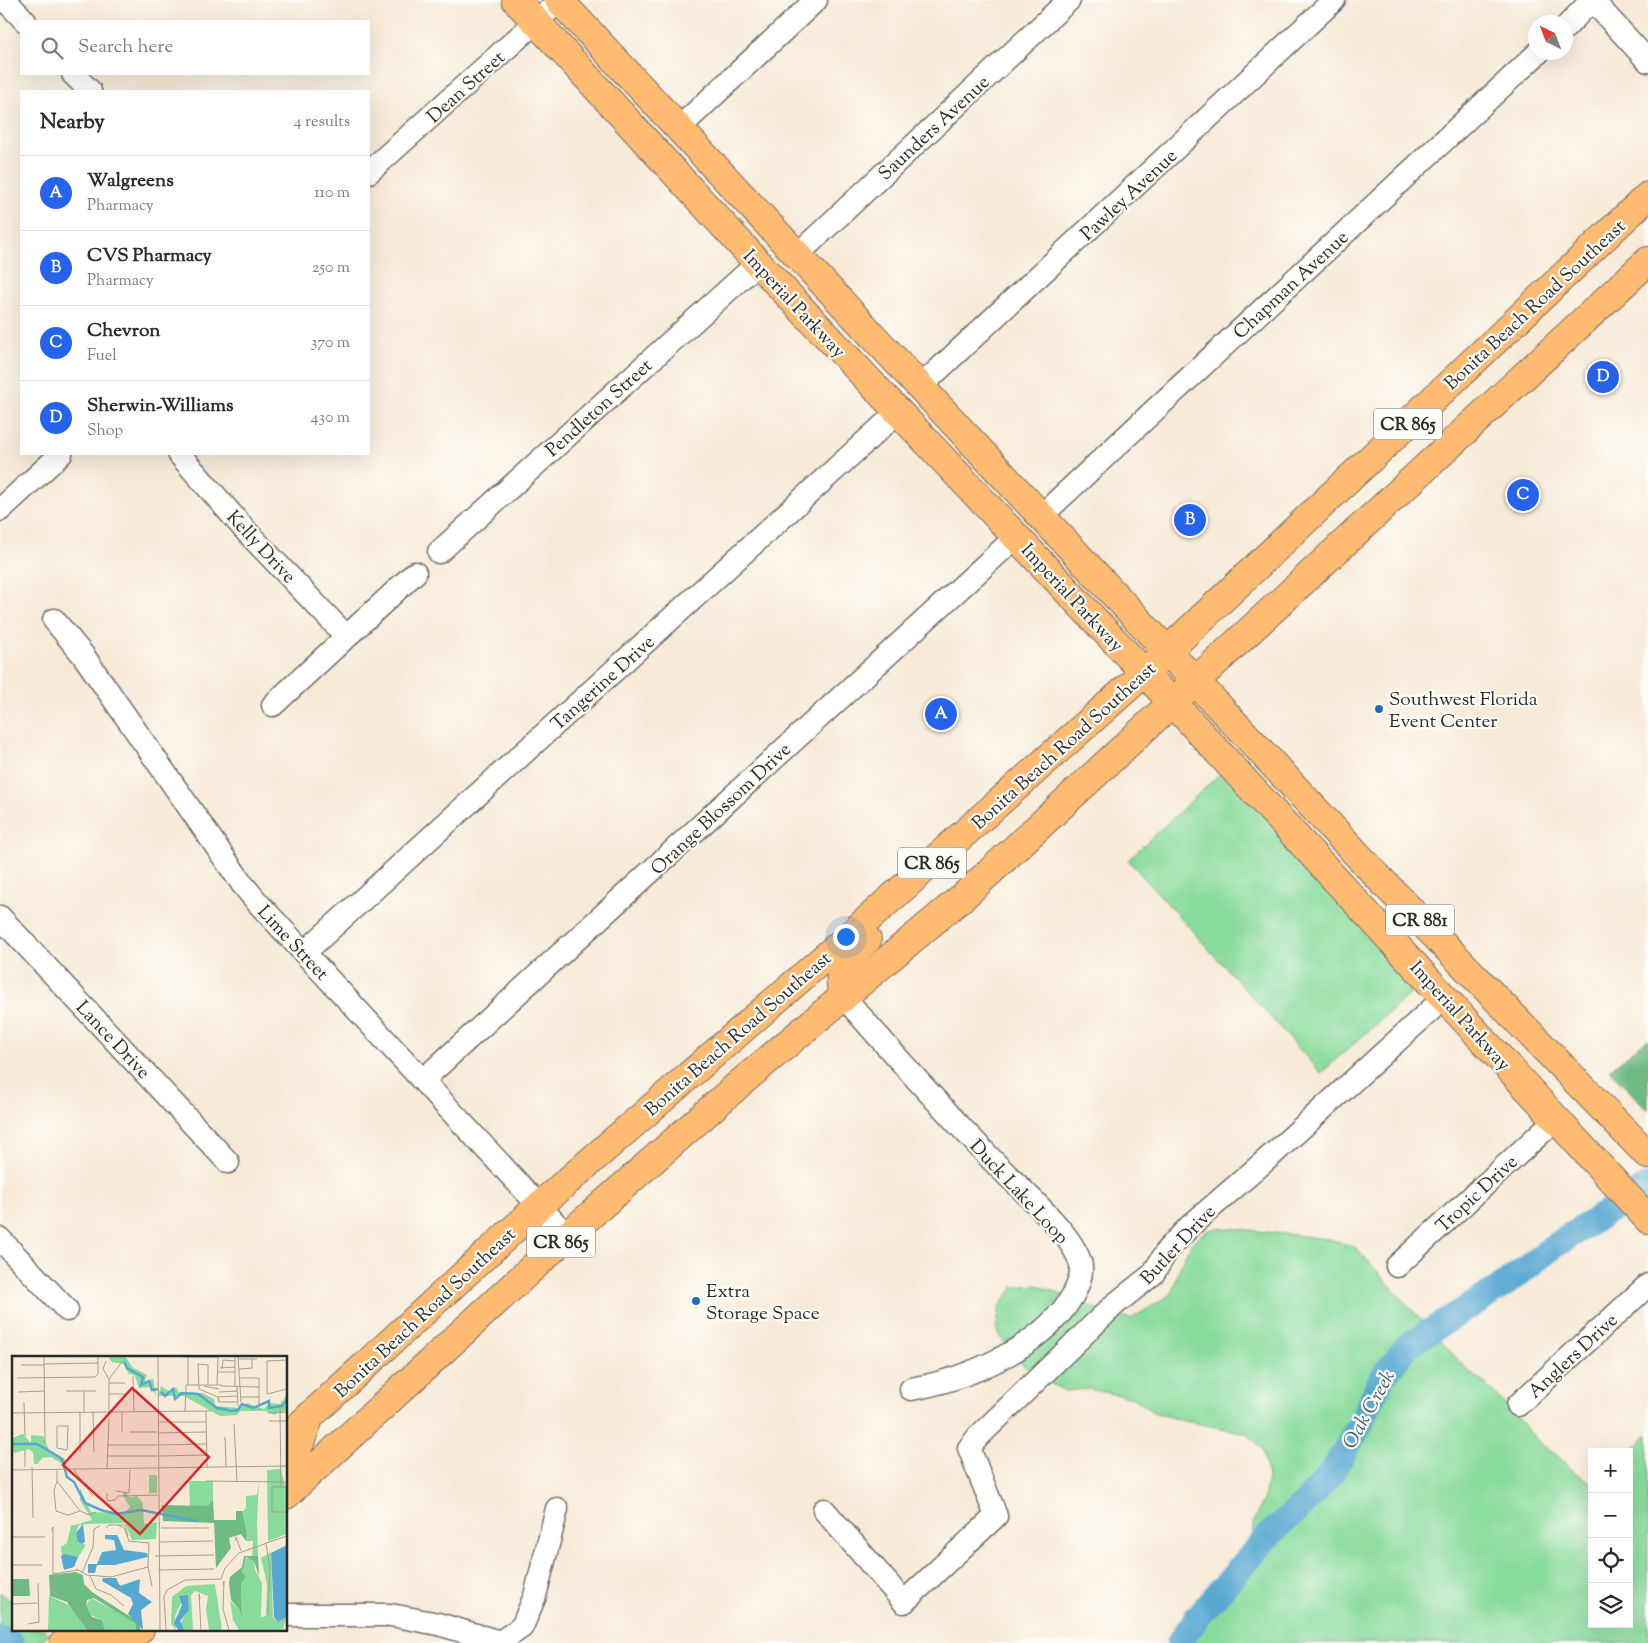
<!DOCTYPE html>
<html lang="en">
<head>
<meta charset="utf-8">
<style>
  body { margin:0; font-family:"Sorts Mill Goudy",serif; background:#f2f2f3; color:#2b2b33 }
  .controls { position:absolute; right:15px; bottom:15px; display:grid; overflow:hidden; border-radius:0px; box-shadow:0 5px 20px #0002 }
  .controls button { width:45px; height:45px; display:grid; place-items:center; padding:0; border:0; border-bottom:1px solid #e1e1e2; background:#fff; color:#2b2b33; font:25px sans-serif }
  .compass { position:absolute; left:1528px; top:15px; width:45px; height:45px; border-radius:50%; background:#fff; box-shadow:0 5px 20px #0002; rotate:318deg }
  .you { position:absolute; left:845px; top:936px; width:18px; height:18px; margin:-12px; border:4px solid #fff; border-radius:50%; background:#1a73e8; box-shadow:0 0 0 8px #1a73e833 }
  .badge { display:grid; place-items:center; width:32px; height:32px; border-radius:50%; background:#2563eb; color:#fff; font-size:16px; font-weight:700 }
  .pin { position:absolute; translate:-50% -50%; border:2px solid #fff; box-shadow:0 1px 5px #0006 }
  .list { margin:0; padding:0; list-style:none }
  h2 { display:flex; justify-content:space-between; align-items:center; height:65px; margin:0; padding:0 20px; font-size:21px }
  h2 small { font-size:16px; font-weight:400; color:#7c7c81 }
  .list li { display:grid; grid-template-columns:32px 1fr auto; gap:15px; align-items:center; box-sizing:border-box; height:75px; padding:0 20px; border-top:1px solid #e1e1e2 }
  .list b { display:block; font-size:19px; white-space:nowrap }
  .list p { margin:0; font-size:16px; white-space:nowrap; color:#7c7c81 }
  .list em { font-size:16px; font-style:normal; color:#7c7c81 }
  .icon { flex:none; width:28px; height:28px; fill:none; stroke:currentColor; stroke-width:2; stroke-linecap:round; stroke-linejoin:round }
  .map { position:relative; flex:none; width:1648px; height:1643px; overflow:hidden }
  .search { position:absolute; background:#fff; box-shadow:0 5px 20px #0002; left:20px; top:20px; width:350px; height:55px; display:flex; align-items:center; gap:12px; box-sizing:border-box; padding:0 18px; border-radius:0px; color:#7c7c81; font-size:19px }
  .panel { position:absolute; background:#fff; box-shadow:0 5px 20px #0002; left:20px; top:90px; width:350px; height:365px; border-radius:0px }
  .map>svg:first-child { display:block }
</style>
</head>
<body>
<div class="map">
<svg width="1648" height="1643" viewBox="0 0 1648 1643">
  <rect width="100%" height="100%" fill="#fdfcf7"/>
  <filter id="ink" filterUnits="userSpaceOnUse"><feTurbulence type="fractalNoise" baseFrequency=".02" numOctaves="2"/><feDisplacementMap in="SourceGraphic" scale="10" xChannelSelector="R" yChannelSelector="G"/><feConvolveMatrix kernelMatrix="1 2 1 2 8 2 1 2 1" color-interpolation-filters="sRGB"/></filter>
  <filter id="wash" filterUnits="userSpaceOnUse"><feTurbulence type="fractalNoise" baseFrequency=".0096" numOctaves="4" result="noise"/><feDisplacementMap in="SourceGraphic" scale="20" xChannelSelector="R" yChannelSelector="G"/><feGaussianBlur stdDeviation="1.12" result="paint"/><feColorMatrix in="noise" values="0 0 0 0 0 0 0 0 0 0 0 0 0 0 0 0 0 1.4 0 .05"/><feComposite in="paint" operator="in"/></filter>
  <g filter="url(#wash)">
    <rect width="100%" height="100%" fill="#f7ead7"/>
    <g fill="#89db9c" stroke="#5a8364">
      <polygon points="1223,771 1421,984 1321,1073 1128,860"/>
      <path d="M 1231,1228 L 1329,1239 L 1355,1247 L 1468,1371 L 1487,1385 L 1540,1443 L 1559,1457 L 1575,1474 L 1592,1483 L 1592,1624 L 1629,1624 L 1629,1453 L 1648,1434 L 1648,1643 L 1176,1643 L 1244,1568 L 1255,1545 L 1253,1522 L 1264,1499 L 1268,1477 L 1263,1450 L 1247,1433 L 1179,1420 L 1153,1412 L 1134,1398 L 1088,1389 L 1065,1391 L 1043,1380 L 1024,1366 L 1008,1349 L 996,1329 L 1000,1306 L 1014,1287 L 1037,1285 L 1108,1314 L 1131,1319 L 1172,1294 C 1178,1273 1185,1242 1207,1231 C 1213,1228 1224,1229 1231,1228 Z"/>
      <polygon points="0,1592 14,1604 14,1629 44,1629 49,1634 38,1643 0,1643"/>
    </g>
    <polygon fill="#6ebb84" stroke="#4c7358" points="1648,1039 1648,1110 1609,1070"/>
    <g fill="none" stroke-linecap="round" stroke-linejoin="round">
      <g stroke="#56a8d1" stroke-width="26">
        <polyline points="0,1637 11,1643"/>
        <polyline points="1179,1643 1198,1616 1267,1537 1305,1503 1333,1471 1361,1423 1381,1379 1408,1345 1507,1283 1554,1246 1648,1186"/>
      </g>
    </g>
  </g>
  <g filter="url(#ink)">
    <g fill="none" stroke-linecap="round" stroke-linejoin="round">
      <g stroke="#726e67" stroke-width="25">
        <g id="minor">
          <polyline points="5,0 25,21"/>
          <polyline points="1592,0 1648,61"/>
          <polyline points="1566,27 1592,0"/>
          <polyline points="73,74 90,91"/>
          <polyline points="679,128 816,0"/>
          <polyline points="369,172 560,0"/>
          <polyline points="798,254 1069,0"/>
          <polyline points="921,386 1334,0"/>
          <polyline points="179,454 246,531 347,637"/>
          <polyline points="0,510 61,454"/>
          <polyline points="1041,516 1539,52"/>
          <polyline points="439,552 758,263"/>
          <polyline points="54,620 83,655 243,885 258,903 567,1236"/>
          <polyline points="273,705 415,573"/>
          <polyline points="0,917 228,1162"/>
          <polyline points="305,952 898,412"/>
          <path d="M 844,997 C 892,1053 943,1109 994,1162 C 1018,1187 1067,1228 1079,1259 C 1084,1270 1079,1284 1073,1295 C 1043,1347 968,1379 911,1389"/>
          <polyline points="423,1080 1017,536"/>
          <polyline points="0,1239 67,1310"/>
          <polyline points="1397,1266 1556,1119"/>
          <polyline points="1518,1405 1648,1285"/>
          <polyline points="824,1510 904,1602 996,1516 969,1448 978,1437 1114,1305 1153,1274 1168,1249 1190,1226 1273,1154 1445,997"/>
          <polyline points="286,1615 391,1615 438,1624 504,1643"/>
          <polyline points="500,1642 522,1627 535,1596 557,1509"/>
        </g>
      </g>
      <g stroke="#726e67" stroke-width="30">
        <g id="major">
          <polyline points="516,0 758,263 1173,703 1648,1219"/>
          <polyline points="559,0 1380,879 1648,1155"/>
          <path d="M 844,997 C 834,969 847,957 867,940"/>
          <polyline points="286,1438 539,1206 840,944 1144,673 1648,196"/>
          <polyline points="286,1470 292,1465 308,1421"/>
          <polyline points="286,1495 567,1236 738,1085 966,894 1648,261"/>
          <polyline points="64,1643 79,1629"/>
          <polyline points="95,1643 103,1629"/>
          <polyline points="125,1643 140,1629"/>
        </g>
      </g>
      <use href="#minor" stroke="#fff" stroke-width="22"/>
      <use href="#major" stroke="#ffbb71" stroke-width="28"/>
    </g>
  </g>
  <g fill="#1f6fb2" stroke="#fdfcf7" stroke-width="2">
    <circle cx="1379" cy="709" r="5"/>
    <circle cx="696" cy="1301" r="5"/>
  </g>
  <g text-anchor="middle" stroke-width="4.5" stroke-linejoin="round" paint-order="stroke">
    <g fill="#fdfcf7" stroke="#6a6a68" stroke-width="1">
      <rect x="1374" y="408.5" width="68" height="31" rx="4"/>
      <rect x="898" y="847.5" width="68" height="31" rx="4"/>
      <rect x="1386" y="904.5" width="68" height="31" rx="4"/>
      <rect x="527" y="1226.5" width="68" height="31" rx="4"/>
    </g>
    <g font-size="18" font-weight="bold" fill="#2b2b2b">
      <text x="1408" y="430">CR 865</text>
      <text x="932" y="869">CR 865</text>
      <text x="1420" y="926">CR 881</text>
      <text x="561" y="1248">CR 865</text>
    </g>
    <g font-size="19" fill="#2b2b2b" stroke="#fdfcf7">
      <text transform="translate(465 86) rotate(-42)" y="7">Dean Street</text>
      <text transform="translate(933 127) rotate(-43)" y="7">Saunders Avenue</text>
      <text transform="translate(1128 194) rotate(-43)" y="7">Pawley Avenue</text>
      <text transform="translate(1290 284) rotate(-43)" y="7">Chapman Avenue</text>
      <text transform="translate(795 303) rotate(47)" y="7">Imperial Parkway</text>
      <text transform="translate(1534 304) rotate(-43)" y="7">Bonita Beach Road Southeast</text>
      <text transform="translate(598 407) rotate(-42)" y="7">Pendleton Street</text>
      <text transform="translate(262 546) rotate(47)" y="7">Kelly Drive</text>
      <text transform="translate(1073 597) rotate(47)" y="7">Imperial Parkway</text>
      <text transform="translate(602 682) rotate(-42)" y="7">Tangerine Drive</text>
      <text transform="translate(1063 745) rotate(-42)" y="7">Bonita Beach Road Southeast</text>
      <text transform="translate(720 808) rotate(-43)" y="7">Orange Blossom Drive</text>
      <text transform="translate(294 942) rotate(47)" y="7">Lime Street</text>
      <text transform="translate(1461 1015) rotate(48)" y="7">Imperial Parkway</text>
      <text transform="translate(737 1033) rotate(-41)" y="7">Bonita Beach Road Southeast</text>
      <text transform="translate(114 1039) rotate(47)" y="7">Lance Drive</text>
      <text transform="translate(1020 1191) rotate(47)" y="7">Duck Lake Loop</text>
      <text transform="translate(1476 1193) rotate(-43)" y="7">Tropic Drive</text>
      <text transform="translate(1177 1244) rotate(-47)" y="7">Butler Drive</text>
      <text transform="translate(424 1312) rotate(-43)" y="7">Bonita Beach Road Southeast</text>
      <text transform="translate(1572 1355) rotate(-43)" y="7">Anglers Drive</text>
    </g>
    <g font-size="19" fill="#2b2b2b" stroke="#fdfcf7" text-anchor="start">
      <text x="1389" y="705">Southwest Florida<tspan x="1389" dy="22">Event Center</tspan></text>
      <text x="706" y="1297">Extra<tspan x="706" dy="22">Storage Space</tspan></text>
    </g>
    <g font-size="20" font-style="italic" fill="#3c5d6d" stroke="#fdfcf7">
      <text transform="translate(1368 1409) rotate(-61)" y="7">Oak Creek</text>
    </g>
  </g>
  <g transform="translate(12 1356)">
    <rect width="275" height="275" fill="#f7ead7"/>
    <path d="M 96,1 L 114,1 L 120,11 L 135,19 L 132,28 L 141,22 L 144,40 L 139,31 L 127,32 L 123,20 L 116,17 L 112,8 L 100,6 ZM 149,30 L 157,35 L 164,31 L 167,36 L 190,37 L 202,43 L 203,50 L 228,52 L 235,47 L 252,53 L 257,47 L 268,48 L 275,38 L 275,54 L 262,59 L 253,55 L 228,55 L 225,59 L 208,60 L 172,40 L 146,40 ZM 11,78 L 19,87 L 19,79 L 31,80 L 37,94 L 53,103 L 54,110 L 39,101 L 30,102 L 26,108 L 22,108 L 21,97 L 17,93 L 3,97 L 0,94 L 0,82 ZM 269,113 L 275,137 L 275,178 L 256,185 L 255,114 ZM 137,119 L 145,119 L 145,137 L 137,137 ZM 177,125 L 201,125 L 201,143 L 196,150 L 178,152 ZM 247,125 L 245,165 L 246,200 L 240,200 L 241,185 L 234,185 L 228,158 L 234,152 L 234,140 L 245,139 ZM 68,132 L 79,156 L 112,157 L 118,151 L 111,140 L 112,135 L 118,141 L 125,140 L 131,147 L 132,168 L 145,166 L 144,183 L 120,184 L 113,167 L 75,168 L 67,169 L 64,176 L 66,186 L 74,189 L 66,201 L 50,199 L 49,191 L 55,187 L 59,170 L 80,164 L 68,144 ZM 259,196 L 261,261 L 266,266 L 275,261 L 271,272 L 275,274 L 227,274 L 221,264 L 218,245 L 227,253 L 230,263 L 229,228 L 234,221 L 230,216 L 232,204 L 238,201 L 242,205 L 243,214 L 250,227 L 249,261 L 254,260 L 255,228 L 249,202 ZM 203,228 L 210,274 L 197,274 L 194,253 L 196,240 L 183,235 L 179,239 L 181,274 L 172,274 L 168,268 L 176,254 L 176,239 L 172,241 L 163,260 L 164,274 L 159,268 L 160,241 L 174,230 ZM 37,240 L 59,250 L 75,274 L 36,274 ZM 79,242 L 113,260 L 123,267 L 124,274 L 93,274 L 90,264 L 79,259 L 74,249 Z" fill="#89db9c"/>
    <path d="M 201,143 L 202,164 L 224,164 L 224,155 L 230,155 L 235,179 L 234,185 L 229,178 L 217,182 L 219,192 L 204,212 L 202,167 L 151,165 L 150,149 L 196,150 ZM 232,200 L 246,200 L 247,220 L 242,205 L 234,201 L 230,216 L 234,221 L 229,228 L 230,263 L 227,253 L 219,244 L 217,227 L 218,221 L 230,211 ZM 64,216 L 71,219 L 72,228 L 80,236 L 125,265 L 129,274 L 124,274 L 123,267 L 82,242 L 75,244 L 74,249 L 80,261 L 90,264 L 93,274 L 75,274 L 55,246 L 38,240 L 37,219 ZM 0,223 L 17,223 L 18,240 L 0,240 Z" fill="#6ebb84"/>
    <path d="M 71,168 L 73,186 L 70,188 L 66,186 L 64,177 ZM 93,179 L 105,179 L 112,194 L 135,197 L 136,201 L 103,209 L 85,209 L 83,217 L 76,217 L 76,208 L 85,208 L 90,196 L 104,194 L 102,184 L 93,183 ZM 275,189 L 275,261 L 266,266 L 262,261 L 259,197 ZM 52,198 L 66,201 L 62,211 L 52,214 L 49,200 ZM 91,222 L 104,222 L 108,230 L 128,223 L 127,237 L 140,246 L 129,254 L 131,274 L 116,258 L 121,248 L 119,242 L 90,225 ZM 176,239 L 177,254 L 168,265 L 172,274 L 166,274 L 162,267 L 170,249 L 167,240 Z" fill="#56a8d1"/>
    <path fill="none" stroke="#56a8d1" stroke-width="2.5" d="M 112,5 L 115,12 L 131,21 L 129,29 L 137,25 L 140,34 L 146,33M 149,36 L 153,40 L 161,33 L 163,43 L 170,37 L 186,38 L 205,52 L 220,55 L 226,54 L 230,48 L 241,52 L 257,45 L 257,52 L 270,50 L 275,44M 0,88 L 25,88 L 44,99 L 50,103 L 55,121 L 62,126 L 73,147 L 89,154 L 104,158 L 129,154 L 185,165"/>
    <path fill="none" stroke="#a59e92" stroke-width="1" d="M 32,1 L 33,87M 146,1 L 148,274M 171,1 L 205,1M 223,1 L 223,30M 226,1 L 229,46M 227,3 L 245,3M 275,4 L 255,5 L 255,38 L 275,33M 94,5 L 91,13 L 97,23M 32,8 L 86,7M 9,9 L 32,9M 208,12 L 223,11M 210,12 L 211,4 L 223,5M 227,13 L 240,12 L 240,3M 206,16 L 223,16M 121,20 L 122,56M 5,22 L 83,21 L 86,18 L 86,1M 228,22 L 247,22 L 247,50M 97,27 L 113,27M 196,28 L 196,9 L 186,8 L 187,33 L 206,41 L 225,40M 176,29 L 176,1M 205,29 L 206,1M 192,30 L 207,33M 209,30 L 247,31M 225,30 L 226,50M 54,35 L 84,35M 72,35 L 72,56M 6,36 L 32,35M 207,36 L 225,35M 97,38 L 113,38M 206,41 L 207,46 L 225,46M 229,41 L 247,41M 12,46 L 13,80M 268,52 L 269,131M 173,55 L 174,29 L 210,29M 194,55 L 195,112M 68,56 L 68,96M 81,56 L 82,96M 97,56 L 97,23 L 110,6M 110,56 L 110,76M 0,57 L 199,55M 256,57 L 275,56M 257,65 L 275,65M 147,66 L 194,66M 222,68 L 225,125M 45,70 L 56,70 L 55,94 L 45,92 ZM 118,76 L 145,76M 147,77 L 194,76M 213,81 L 214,110M 95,89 L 145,89M 147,89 L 194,88M 13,93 L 13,111M 95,100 L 145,100M 147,100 L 194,99M 20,111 L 21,162M 95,113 L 97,63M 0,114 L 275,110M 45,114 L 45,125 L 68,155 L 77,159 L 84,156M 62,114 L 81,140M 45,125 L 42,134 L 44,155 L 56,159 L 68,155M 194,125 L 275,126M 275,131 L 260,131 L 260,156 L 274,156 L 275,159M 104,135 L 117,137 L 118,114M 95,137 L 95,145 L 103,144 L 106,140 L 146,139M 94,172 L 97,169 L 113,169 L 116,180M 149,172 L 197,172M 40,175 L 41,171 L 41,218M 0,181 L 33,181M 224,185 L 224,181 L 229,195M 147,186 L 201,185M 254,187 L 275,180M 254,188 L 258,212 L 256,258M 143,200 L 202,199M 0,209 L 30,209M 136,211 L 140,230M 64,213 L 75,219 L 99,221 L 136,211 L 137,187 L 117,185 L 112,172 L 106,169M 66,214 L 41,218 L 40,234 L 59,247 L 80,274M 146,214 L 202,213M 70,217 L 81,191 L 82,173 L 88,170M 78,220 L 84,233 L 99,239 L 112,250M 211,229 L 212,225 L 211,253 L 217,274M 188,243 L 187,238 L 189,274M 0,248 L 26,247M 16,268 L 27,266 L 26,227M 154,274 L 152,240 L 155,234 L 173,224 L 209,223 L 213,212 L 227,197 L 255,187"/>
    <path fill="#d62828" fill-opacity="0.15" stroke="#d62828" stroke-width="2.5" d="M 120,32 L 197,101 L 128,178 L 51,109 Z"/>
    <rect width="275" height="275" fill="none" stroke="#2b2b2b" stroke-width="2.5"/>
  </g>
</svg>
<div class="controls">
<button>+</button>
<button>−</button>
<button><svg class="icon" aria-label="locate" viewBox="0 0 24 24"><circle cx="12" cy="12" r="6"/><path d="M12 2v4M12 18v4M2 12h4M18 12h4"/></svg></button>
<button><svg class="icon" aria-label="layers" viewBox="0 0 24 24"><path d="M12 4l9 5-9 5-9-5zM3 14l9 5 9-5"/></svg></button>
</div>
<svg class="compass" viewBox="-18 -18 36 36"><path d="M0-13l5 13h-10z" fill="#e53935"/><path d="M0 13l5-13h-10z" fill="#7c7c81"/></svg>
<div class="you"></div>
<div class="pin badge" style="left:941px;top:714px">A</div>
<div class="pin badge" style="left:1190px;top:520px">B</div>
<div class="pin badge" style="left:1523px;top:495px">C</div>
<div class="pin badge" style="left:1603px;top:377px">D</div>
<div class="search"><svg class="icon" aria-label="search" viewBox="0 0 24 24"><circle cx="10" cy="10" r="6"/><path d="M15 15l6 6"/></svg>Search here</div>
<section class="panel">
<h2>Nearby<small>4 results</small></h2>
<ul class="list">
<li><span class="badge">A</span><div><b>Walgreens</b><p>Pharmacy</p></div><em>110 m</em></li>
<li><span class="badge">B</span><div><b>CVS Pharmacy</b><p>Pharmacy</p></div><em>250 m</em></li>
<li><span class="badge">C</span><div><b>Chevron</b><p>Fuel</p></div><em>370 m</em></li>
<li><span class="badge">D</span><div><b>Sherwin-Williams</b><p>Shop</p></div><em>430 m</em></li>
</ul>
</section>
</div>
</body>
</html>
